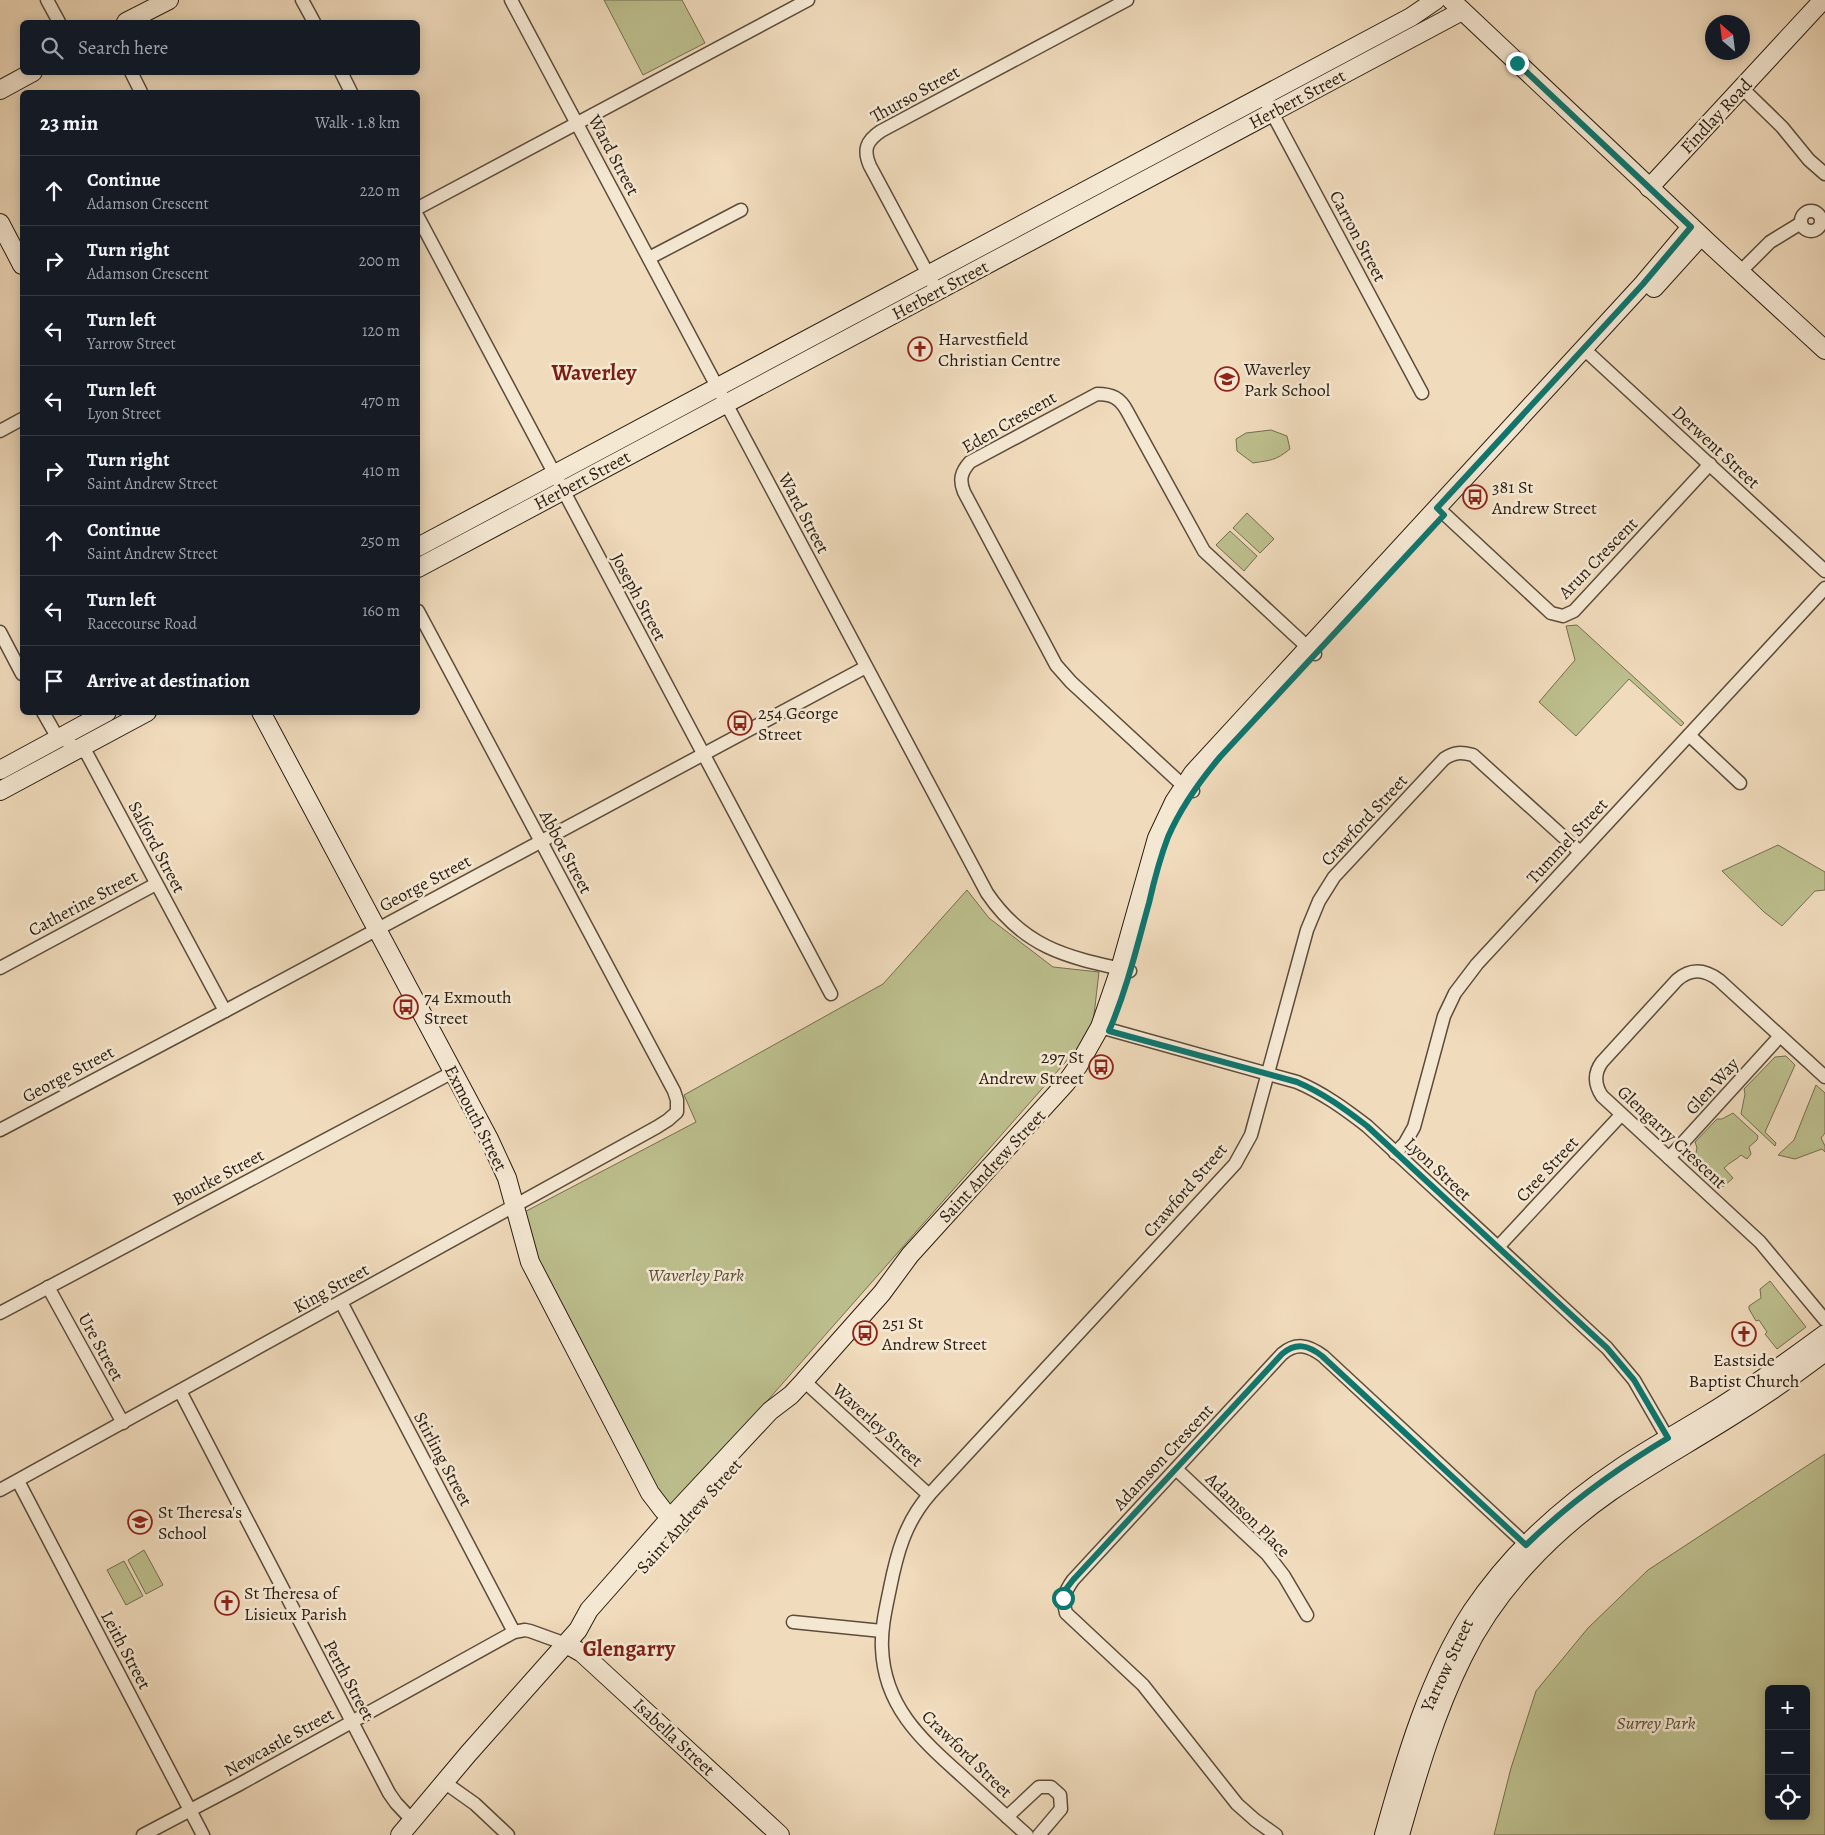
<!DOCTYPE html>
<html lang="en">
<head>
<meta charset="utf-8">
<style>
  body { margin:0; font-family:Alegreya,serif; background:#242831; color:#f1f3f6 }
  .controls { position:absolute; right:15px; bottom:15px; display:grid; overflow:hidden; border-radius:8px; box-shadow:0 2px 12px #0003 }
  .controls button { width:45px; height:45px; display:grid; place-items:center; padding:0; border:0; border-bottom:1px solid #363941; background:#171b24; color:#f1f3f6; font:25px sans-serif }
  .compass { position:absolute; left:1705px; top:15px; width:45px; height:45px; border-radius:50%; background:#171b24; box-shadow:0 2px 12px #0003; rotate:332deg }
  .stop { position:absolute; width:15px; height:15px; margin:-11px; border:4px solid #0f766e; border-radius:50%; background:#fff }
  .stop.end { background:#0f766e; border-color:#fff; box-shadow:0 1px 5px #0008 }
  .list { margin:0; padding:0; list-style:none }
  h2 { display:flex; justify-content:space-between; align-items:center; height:65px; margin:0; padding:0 20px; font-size:21px }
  h2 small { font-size:16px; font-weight:400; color:#9ea1a6 }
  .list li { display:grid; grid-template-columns:32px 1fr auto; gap:15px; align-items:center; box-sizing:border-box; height:70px; padding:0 20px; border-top:1px solid #363941 }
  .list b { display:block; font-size:19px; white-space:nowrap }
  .list p { margin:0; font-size:16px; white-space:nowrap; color:#9ea1a6 }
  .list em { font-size:16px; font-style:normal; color:#9ea1a6 }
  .icon { flex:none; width:28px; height:28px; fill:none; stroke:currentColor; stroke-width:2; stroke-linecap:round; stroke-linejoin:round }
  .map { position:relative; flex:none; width:1825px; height:1835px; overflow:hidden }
  .search { position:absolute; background:#171b24; box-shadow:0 2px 12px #0003; left:20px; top:20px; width:400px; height:55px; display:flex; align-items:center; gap:12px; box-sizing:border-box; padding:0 18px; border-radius:8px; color:#9ea1a6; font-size:19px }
  .panel { position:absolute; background:#171b24; box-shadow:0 2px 12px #0003; left:20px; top:90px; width:400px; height:625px; border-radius:8px }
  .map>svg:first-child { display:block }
</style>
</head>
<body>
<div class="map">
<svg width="1825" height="1835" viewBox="0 0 1825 1835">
  <rect width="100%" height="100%" fill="#f0dbbc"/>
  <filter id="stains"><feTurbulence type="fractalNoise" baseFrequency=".004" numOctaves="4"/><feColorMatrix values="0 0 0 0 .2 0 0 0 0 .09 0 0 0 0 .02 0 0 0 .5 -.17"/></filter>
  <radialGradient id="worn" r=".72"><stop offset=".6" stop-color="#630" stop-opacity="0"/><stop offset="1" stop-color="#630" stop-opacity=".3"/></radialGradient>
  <g fill="#bdbf8e" stroke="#746e50" fill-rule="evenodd">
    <polygon points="604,0 682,0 705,43 643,75"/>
    <path d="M 1271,430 L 1287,436 L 1290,449 C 1275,461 1271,460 1253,463 L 1237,451 L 1236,439 L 1246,433 Z"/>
    <polygon points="1247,513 1274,539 1260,553 1233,528"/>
    <polygon points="1230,531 1257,556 1244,571 1216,545"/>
    <polygon points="1577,625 1684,723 1681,726 1629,679 1576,736 1539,702 1575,660 1566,626"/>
    <polygon points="1778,845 1825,872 1825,890 1815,891 1782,926 1764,912 1722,871"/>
    <polygon points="967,890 989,918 1053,967 1099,972 1092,1032 665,1517 513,1218 696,1122 684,1095 883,984"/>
    <polygon points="1786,1056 1795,1065 1765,1132 1776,1143 1775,1146 1741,1114 1745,1094 1744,1089 1775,1057"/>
    <polygon points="1816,1085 1825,1093 1825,1133 1821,1138 1825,1146 1825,1152 1822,1149 1795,1159 1778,1155 1794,1140"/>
    <path d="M 1733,1113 L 1758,1136 L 1757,1140 L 1749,1147 L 1751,1154 L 1747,1159 L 1741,1155 C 1736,1160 1730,1162 1724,1168 L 1733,1178 L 1723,1187 L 1720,1184 L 1712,1185 L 1699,1172 L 1698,1167 L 1701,1165 L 1695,1157 L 1697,1148 L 1695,1142 L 1717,1119 L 1722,1119 Z"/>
    <polygon points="1770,1281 1806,1327 1777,1349 1765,1334 1767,1332 1759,1320 1756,1321 1749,1309 1749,1306 1761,1298 1760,1289"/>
    <path d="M 1825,1454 L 1825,1835 L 1494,1835 L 1511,1768 L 1536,1691 L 1588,1628 L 1648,1570 ZM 1769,1689 L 1806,1689 L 1806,1816 L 1769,1816 Z"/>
    <polygon points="144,1550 163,1585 146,1594 128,1560"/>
    <polygon points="124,1561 143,1596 126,1605 107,1570"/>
  </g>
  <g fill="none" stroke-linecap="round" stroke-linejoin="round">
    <g stroke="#5c4c3c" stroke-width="15">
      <g id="street">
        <polyline points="47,0 59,22"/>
        <polyline points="302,0 314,22"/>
        <path d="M 511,0 L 987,893 C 1025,949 1068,957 1130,971"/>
        <polyline points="131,72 141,92"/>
        <polyline points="341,72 351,92"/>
        <polyline points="1742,88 1782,127 1809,160 1825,174"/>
        <polyline points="1263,96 1422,393"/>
        <polyline points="418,208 808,0"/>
        <circle cx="1811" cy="221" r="10"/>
        <polyline points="418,217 831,994"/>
        <polyline points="649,258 741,210"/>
        <polyline points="1740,272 1770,242 1801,223"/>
        <path d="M 937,291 L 870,166 C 863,150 866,141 881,131 L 1127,0"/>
        <polyline points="1584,349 1825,571"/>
        <polyline points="0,431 22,419"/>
        <polyline points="1437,507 1551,613 1563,616 1574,611 1710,464"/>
        <polyline points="0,632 22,674"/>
        <polyline points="43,712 56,735 87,754 225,1011"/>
        <polyline points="1689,735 1740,783"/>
        <path d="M 1193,791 L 1177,780 L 1071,682 L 1056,665 L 964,492 C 959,480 961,472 970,462 L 1097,394 C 1112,394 1120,398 1127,411 L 1204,551 L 1315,654"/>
        <polyline points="0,968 156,884"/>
        <path d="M 1100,1027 L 1297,1082 C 1323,1093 1345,1109 1367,1126 L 1607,1348 L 1634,1380 L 1671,1444"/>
        <path d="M 1825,1077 L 1719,980 C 1704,969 1691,968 1677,980 L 1602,1062 C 1594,1073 1594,1084 1602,1096 L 1760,1242 L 1825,1320"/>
        <polyline points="0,1130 225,1011 866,667"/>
        <polyline points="1395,1153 1405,1143 1414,1127 1444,1016 1455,993 1477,964 1825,588"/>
        <polyline points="1669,1158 1780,1036"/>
        <polyline points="1498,1247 1621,1115"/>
        <polyline points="48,1287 123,1423"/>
        <polyline points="341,1302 514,1632"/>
        <polyline points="0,1313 453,1072"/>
        <polyline points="804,1381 929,1495"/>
        <polyline points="180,1391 389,1793 396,1803 412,1820"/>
        <polyline points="1176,1469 1267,1554 1284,1576 1307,1615"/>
        <polyline points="18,1481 203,1835"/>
        <polyline points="0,1490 657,1127 668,1120 677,1112 677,1100 674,1091 418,611"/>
        <polyline points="793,1622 882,1631"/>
        <polyline points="444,1782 475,1804 508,1835"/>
        <polyline points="1007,1817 1039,1787 1051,1787 1060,1795 1061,1809 1039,1835"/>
        <polyline points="143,1835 238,1785 514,1632 525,1630 530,1631 566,1644"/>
        <path d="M 1027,1835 C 1005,1815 984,1796 962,1776 C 922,1740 884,1707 882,1648 C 881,1628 886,1608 890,1588 C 897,1553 905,1523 929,1495 L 1235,1164 L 1251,1135 L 1307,930 L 1319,901 L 1334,877 L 1444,759 C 1454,752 1461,752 1473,755 L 1580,852"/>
        <path d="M 1276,1835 L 1255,1820 L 1237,1804 L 1143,1685 L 1066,1613 C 1062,1599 1065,1591 1073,1580 L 1282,1354 C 1296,1342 1308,1345 1323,1356 L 1532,1550"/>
      </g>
    </g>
    <g stroke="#2a1d11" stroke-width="20">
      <g id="secondary">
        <polyline points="1451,0 1713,247 1825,350"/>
        <polyline points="126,22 169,0"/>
        <polyline points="0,90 33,72"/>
        <polyline points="1649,188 1823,0"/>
        <polyline points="0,223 22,265"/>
        <polyline points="1654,288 1701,236"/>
        <polyline points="418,547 1411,17 1436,0"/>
        <polyline points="418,568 1462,11"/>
        <polyline points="261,712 489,1139 507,1178 530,1262 650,1493 663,1510 680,1525"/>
        <polyline points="0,770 107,712"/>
        <polyline points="0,791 147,712"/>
        <polyline points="566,1644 582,1653 780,1835"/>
        <polyline points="400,1835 468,1754 578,1630 589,1610 671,1517 770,1411 791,1395 804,1381 882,1293 910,1255 1066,1083 1078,1066 1100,1027 1120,969 1157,838 1174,802 1193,773 1643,284 1691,227"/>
        <path d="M 1384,1835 C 1405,1759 1429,1677 1472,1611 C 1510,1554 1563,1506 1620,1468 C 1648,1449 1678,1433 1707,1415 C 1748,1390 1787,1362 1825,1334"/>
        <path d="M 1400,1835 C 1417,1775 1435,1713 1463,1657 C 1495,1591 1550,1534 1610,1492 C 1649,1465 1691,1442 1732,1416 C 1764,1396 1795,1375 1825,1352"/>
      </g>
    </g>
    <use href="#street" stroke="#f5e8d3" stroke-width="12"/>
    <use href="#secondary" stroke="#f5e8d3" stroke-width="18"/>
  </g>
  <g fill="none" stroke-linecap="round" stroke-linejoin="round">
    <path stroke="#0f766e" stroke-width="6" d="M 1063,1598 L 1066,1589 L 1073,1580 L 1282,1354 C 1296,1342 1308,1345 1322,1356 L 1526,1545 C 1569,1503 1616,1469 1668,1438 L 1634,1380 L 1607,1348 L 1367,1126 C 1345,1109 1323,1093 1297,1082 L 1109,1031 C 1127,989 1137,946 1149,903 C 1154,881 1160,858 1168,837 C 1181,807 1199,782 1220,757 L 1444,515 L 1437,508 L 1643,284 L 1691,227 L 1517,63"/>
  </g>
  <defs>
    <g id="church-ring" transform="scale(1.25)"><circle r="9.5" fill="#f5e8d3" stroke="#8f2418" stroke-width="1.5"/><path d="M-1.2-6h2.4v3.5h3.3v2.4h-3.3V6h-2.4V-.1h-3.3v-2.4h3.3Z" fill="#8f2418"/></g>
    <g id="school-ring" transform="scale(1.25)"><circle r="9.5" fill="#f5e8d3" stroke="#8f2418" stroke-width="1.5"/><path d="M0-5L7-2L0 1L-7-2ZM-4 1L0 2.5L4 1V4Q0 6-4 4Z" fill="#8f2418"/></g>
    <g id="bus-ring" transform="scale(1.25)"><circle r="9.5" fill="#f5e8d3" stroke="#8f2418" stroke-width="1.5"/><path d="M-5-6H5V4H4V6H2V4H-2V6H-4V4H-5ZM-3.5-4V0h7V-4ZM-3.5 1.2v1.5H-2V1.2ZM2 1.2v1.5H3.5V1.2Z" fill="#8f2418"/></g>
  </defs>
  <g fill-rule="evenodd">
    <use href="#church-ring" x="920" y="349"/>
    <use href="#school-ring" x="1227" y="379"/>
    <use href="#bus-ring" x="1475" y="497"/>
    <use href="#bus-ring" x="740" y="723"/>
    <use href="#bus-ring" x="406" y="1007"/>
    <use href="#bus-ring" x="1101" y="1067"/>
    <use href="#bus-ring" x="865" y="1333"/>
    <use href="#church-ring" x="1744" y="1334"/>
    <use href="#school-ring" x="140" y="1522"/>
    <use href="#church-ring" x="227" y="1603"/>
  </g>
  <g text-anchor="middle" stroke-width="5" stroke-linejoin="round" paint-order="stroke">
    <g font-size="18" fill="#2a1d11" stroke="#f5e8d3">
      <text transform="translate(915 94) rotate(-29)" y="6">Thurso Street</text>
      <text transform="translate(1297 99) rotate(-28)" y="6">Herbert Street</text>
      <text transform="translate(1716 116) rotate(-47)" y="6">Findlay Road</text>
      <text transform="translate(614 155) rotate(62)" y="6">Ward Street</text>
      <text transform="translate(1358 236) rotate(62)" y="6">Carron Street</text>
      <text transform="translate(940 290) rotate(-28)" y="6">Herbert Street</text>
      <text transform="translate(1009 422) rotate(-30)" y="6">Eden Crescent</text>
      <text transform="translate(1716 447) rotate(43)" y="6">Derwent Street</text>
      <text transform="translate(582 480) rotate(-28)" y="6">Herbert Street</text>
      <text transform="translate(804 513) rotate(62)" y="6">Ward Street</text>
      <text transform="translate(1598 558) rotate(-46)" y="6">Arun Crescent</text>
      <text transform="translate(639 597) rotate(62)" y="6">Joseph Street</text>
      <text transform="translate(1364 820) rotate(-47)" y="6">Crawford Street</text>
      <text transform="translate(1567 841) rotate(-47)" y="6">Tummel Street</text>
      <text transform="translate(157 847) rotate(62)" y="6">Salford Street</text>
      <text transform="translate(566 852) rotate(62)" y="6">Abbot Street</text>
      <text transform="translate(425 883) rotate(-28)" y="6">George Street</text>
      <text transform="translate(83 903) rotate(-28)" y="6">Catherine Street</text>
      <text transform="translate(68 1074) rotate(-28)" y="6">George Street</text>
      <text transform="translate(1712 1086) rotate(-48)" y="6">Glen Way</text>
      <text transform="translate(476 1118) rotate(63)" y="6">Exmouth Street</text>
      <text transform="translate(1672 1137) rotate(43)" y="6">Glengarry Crescent</text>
      <text transform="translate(992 1166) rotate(-47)" y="6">Saint Andrew Street</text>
      <text transform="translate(1438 1169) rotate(43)" y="6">Lyon Street</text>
      <text transform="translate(1547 1169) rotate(-47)" y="6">Cree Street</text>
      <text transform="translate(218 1177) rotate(-28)" y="6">Bourke Street</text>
      <text transform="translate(1185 1190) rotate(-49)" y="6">Crawford Street</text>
      <text transform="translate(331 1288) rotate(-29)" y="6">King Street</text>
      <text transform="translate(101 1347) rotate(61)" y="6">Ure Street</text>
      <text transform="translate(878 1425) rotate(42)" y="6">Waverley Street</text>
      <text transform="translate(1163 1457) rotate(-47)" y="6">Adamson Crescent</text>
      <text transform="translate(443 1459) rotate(62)" y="6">Stirling Street</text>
      <text transform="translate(1248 1515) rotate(45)" y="6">Adamson Place</text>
      <text transform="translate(689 1516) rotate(-48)" y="6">Saint Andrew Street</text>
      <text transform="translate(126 1650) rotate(62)" y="6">Leith Street</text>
      <text transform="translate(1447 1665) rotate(-65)" y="6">Yarrow Street</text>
      <text transform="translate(349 1680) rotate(62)" y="6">Perth Street</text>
      <text transform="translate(674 1737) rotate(43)" y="6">Isabella Street</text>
      <text transform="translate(279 1742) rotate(-29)" y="6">Newcastle Street</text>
      <text transform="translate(967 1754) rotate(44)" y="6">Crawford Street</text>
    </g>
    <g font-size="18" fill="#2a1d11" stroke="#f5e8d3" text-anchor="start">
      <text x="938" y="345">Harvestfield<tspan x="938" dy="21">Christian Centre</tspan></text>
      <text x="1244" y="375">Waverley<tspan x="1244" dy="21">Park School</tspan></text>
      <text x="1492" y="493">381 St<tspan x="1492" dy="21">Andrew Street</tspan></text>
      <text x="758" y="719">254 George<tspan x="758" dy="21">Street</tspan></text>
      <text x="424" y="1003">74 Exmouth<tspan x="424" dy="21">Street</tspan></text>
      <text x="1084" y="1063" text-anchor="end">297 St<tspan x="1084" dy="21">Andrew Street</tspan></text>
      <text x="882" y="1329">251 St<tspan x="882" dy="21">Andrew Street</tspan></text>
      <text x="1744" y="1366" text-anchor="middle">Eastside<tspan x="1744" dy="21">Baptist Church</tspan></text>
      <text x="158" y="1518">St Theresa's<tspan x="158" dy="21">School</tspan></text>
      <text x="244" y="1599">St Theresa of<tspan x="244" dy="21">Lisieux Parish</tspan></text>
    </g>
    <g font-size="18" font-style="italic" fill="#564e36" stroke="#f5e8d3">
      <text x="696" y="1281">Waverley Park</text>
      <text x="1656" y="1729">Surrey Park</text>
    </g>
    <g font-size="22" font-weight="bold" fill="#7a1f14" stroke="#f5e8d3">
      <text x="594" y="380">Waverley</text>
      <text x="629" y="1656">Glengarry</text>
    </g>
  </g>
  <rect width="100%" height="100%" filter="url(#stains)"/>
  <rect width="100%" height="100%" fill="url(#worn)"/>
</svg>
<div class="controls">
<button>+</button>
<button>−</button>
<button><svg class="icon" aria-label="locate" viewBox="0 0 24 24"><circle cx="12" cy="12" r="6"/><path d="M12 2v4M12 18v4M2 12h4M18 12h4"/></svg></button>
</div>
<svg class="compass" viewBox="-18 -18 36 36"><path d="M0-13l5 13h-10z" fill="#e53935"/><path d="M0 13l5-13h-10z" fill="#9ea1a6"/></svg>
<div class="stop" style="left:1063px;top:1598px"></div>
<div class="stop end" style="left:1517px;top:63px"></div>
<div class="search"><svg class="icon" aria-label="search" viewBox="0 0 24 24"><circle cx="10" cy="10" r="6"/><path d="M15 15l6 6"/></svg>Search here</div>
<section class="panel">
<h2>23 min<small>Walk · 1.8 km</small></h2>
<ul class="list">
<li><svg class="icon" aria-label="ahead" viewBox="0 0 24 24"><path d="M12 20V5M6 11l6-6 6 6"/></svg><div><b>Continue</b><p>Adamson Crescent</p></div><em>220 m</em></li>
<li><svg class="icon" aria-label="right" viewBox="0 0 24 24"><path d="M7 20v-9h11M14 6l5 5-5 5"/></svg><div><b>Turn right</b><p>Adamson Crescent</p></div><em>200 m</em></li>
<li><svg class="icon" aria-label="left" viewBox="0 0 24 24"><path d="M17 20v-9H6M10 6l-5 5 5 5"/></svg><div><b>Turn left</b><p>Yarrow Street</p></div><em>120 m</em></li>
<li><svg class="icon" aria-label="left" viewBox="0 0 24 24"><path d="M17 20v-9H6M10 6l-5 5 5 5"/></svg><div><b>Turn left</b><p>Lyon Street</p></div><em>470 m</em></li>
<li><svg class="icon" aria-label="right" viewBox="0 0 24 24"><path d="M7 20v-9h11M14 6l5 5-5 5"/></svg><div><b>Turn right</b><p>Saint Andrew Street</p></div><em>410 m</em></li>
<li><svg class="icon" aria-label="ahead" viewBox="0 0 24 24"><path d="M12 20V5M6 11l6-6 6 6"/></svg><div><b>Continue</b><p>Saint Andrew Street</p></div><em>250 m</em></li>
<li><svg class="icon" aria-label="left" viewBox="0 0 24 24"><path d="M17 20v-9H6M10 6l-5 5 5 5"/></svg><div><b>Turn left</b><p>Racecourse Road</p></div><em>160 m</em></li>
<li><svg class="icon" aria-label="arrive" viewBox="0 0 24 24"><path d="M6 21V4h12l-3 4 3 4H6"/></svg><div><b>Arrive at destination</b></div></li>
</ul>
</section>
</div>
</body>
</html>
